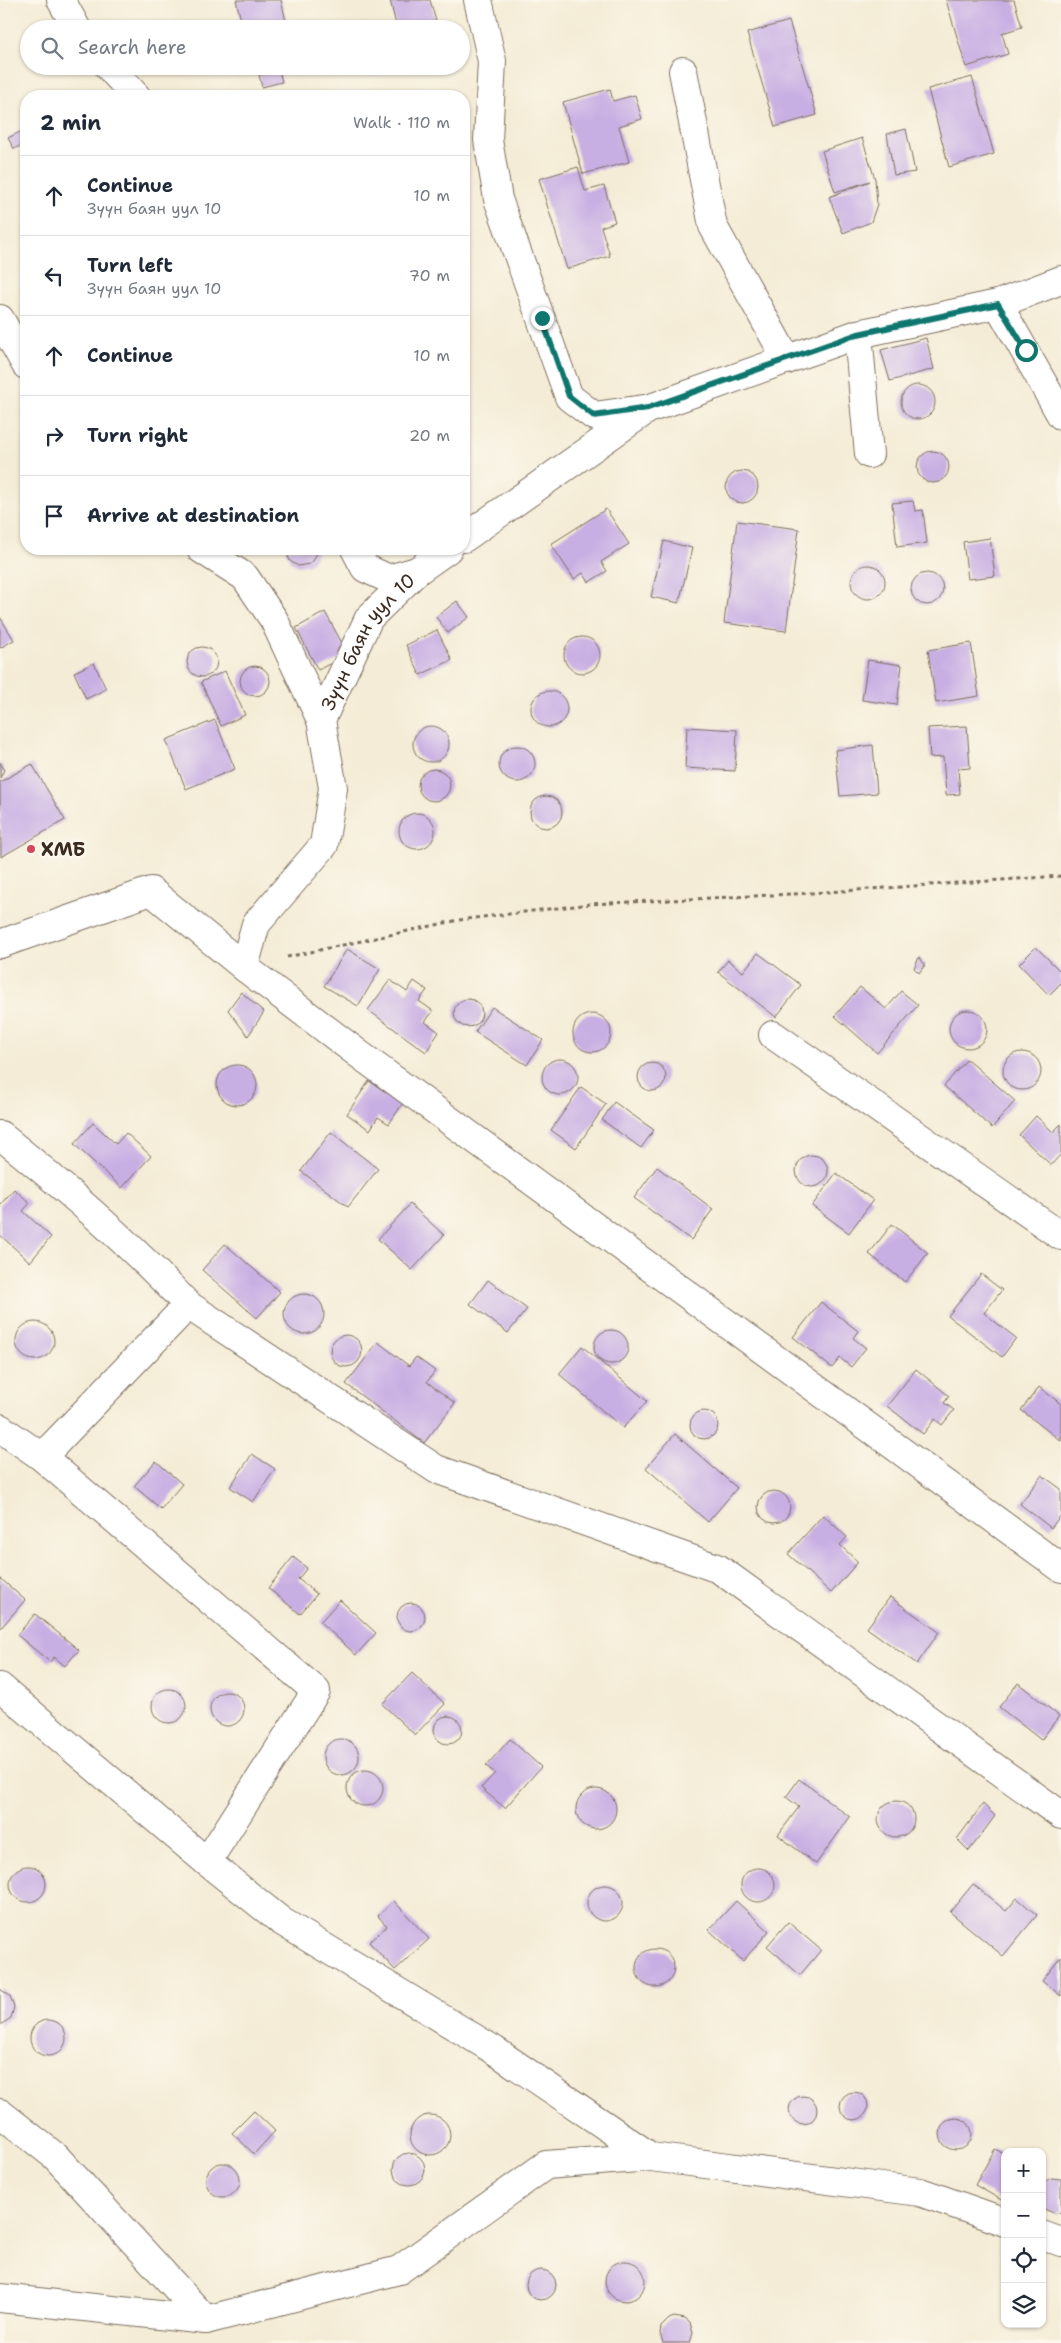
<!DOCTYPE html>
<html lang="en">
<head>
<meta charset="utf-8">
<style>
  body { margin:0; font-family:"Shantell Sans",sans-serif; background:#f2f2f3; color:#1f2937 }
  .controls { position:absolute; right:15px; bottom:15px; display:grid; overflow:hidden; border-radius:10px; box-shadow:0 1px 4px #0004 }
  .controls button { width:45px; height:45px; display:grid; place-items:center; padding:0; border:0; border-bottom:1px solid #e0e1e3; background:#fff; color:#1f2937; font:25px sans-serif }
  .stop { position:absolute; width:15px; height:15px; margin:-11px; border:4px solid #0f766e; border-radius:50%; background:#fff }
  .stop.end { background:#0f766e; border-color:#fff; box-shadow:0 1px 5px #0008 }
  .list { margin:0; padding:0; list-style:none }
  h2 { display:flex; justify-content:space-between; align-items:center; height:65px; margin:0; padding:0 20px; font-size:21px }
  h2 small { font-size:16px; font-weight:400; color:#747a83 }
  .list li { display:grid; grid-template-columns:32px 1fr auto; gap:15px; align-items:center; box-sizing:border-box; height:80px; padding:0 20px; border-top:1px solid #e0e1e3 }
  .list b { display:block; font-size:19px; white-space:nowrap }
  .list p { margin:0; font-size:16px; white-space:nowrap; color:#747a83 }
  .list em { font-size:16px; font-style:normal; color:#747a83 }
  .icon { flex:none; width:28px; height:28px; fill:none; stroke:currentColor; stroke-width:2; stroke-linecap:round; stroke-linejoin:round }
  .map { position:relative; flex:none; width:1061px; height:2343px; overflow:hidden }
  .search { position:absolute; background:#fff; box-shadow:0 1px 4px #0004; left:20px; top:20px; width:450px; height:55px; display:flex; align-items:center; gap:12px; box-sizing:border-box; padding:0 18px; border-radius:28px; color:#747a83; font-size:19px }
  .panel { position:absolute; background:#fff; box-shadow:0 1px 4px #0004; left:20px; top:90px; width:450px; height:465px; border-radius:20px }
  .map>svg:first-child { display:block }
</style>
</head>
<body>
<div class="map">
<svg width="1061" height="2343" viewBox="0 0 1061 2343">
  <rect width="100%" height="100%" fill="#fbf7ec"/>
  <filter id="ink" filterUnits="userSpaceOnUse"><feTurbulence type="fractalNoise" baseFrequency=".02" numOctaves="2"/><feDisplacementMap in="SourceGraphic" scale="10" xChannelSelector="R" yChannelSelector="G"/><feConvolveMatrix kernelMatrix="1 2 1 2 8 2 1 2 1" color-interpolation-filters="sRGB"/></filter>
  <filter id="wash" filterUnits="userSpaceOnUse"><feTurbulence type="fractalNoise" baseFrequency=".0096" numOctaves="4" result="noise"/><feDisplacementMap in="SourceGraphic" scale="20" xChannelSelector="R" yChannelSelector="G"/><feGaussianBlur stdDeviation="1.12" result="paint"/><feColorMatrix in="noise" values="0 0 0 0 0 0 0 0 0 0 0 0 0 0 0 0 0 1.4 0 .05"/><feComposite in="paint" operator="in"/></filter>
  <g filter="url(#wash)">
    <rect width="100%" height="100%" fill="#f4ecd6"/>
    <g id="blocks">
      <g fill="#c8afe3">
        <polygon points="236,0 281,0 288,29 243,29"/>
        <polygon points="390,0 430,0 436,21 407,29 397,29"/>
        <polygon points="946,0 1014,0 1022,27 1002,33 1008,54 966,67"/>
        <polygon points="789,21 817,115 775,127 747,33"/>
        <polygon points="279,70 282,82 262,87 259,75"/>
        <polygon points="972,77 994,154 949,167 928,89"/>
        <polygon points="610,89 613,101 635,95 642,119 619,126 629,162 583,174 563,102"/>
        <polygon points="26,129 26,143 14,149 8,138"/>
        <polygon points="906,129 915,172 894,175 887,134"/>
        <polygon points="862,138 875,179 877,204 871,222 843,233 829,197 870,181 835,192 822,151"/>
        <polygon points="578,167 585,191 604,186 615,222 601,227 610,256 567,269 539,179"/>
        <polygon points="926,338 934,369 890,381 881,350"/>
        <circle cx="918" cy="402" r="17"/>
        <circle cx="933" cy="467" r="16"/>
        <circle cx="742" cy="487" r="16"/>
        <polygon points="913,501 915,511 923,510 927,543 897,547 892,503"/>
        <polygon points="606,509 629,544 601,562 607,571 589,582 583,573 574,579 551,544"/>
        <polygon points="737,521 799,529 786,631 724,623"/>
        <polygon points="990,538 995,576 968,579 963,542"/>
        <polygon points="664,541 692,548 679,603 651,597"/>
        <polygon points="285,549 318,549 318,551 313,561 309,564 298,566 290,561"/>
        <circle cx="868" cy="582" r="17"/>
        <circle cx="927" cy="589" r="16"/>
        <polygon points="457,601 469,617 448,633 436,617"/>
        <polygon points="325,612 348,654 318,670 296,628"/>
        <polygon points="0,617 14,640 0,648"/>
        <polygon points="437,630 452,660 420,675 406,645"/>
        <circle cx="582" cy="655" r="18"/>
        <polygon points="971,643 979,696 936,703 928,650"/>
        <circle cx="202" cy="662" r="15"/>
        <polygon points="868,660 902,665 897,705 862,700"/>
        <polygon points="94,663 106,689 86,699 74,672"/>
        <circle cx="255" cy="681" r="15"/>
        <polygon points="225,671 245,715 221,726 201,682"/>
        <circle cx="549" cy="709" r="18"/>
        <polygon points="215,720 235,769 186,789 166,740"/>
        <polygon points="967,726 970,768 958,769 960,794 946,795 943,757 930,758 928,728"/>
        <circle cx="431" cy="744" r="18"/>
        <polygon points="687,727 737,730 735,771 685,768"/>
        <polygon points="873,745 877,793 840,796 835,750"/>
        <circle cx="517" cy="764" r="18"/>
        <polygon points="0,762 4,770 0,778"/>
        <polygon points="32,764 65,820 1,857 0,782"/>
        <circle cx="434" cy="785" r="16"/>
        <circle cx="546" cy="812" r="16"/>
        <circle cx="417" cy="831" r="18"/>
        <polygon points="1036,947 1061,972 1061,983 1049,995 1019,964"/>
        <polygon points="347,949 380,969 358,1006 324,986"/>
        <polygon points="758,953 801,985 776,1017 718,972 728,960 743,972"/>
        <polygon points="919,957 925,965 919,973 914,968"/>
        <polygon points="390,980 407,992 414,981 427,990 419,1001 433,1011 425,1022 439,1032 426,1052 368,1010"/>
        <polygon points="860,987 886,1009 901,991 918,1005 877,1053 835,1016"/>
        <polygon points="241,992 264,1012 248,1036 228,1010"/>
        <circle cx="468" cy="1013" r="14"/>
        <polygon points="492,1007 543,1040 527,1065 475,1032"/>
        <circle cx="968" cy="1029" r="19"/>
        <circle cx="592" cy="1033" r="19"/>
        <circle cx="1022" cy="1071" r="19"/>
        <polygon points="967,1059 1015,1101 992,1128 944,1086"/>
        <circle cx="560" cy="1077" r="18"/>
        <circle cx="652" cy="1077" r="14"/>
        <circle cx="237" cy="1085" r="20"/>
        <polygon points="369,1081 403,1103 389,1124 378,1117 370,1130 347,1114"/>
        <polygon points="581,1087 606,1104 576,1148 551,1130"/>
        <polygon points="614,1102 654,1130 641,1148 602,1120"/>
        <polygon points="1036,1116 1053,1132 1061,1124 1061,1154 1051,1165 1019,1135"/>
        <polygon points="93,1123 116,1144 126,1133 151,1156 122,1188 74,1144"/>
        <polygon points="331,1132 378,1169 348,1207 301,1171"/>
        <circle cx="812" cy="1171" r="16"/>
        <polygon points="657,1167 713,1209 691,1240 634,1198"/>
        <polygon points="836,1173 873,1200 849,1233 812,1206"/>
        <polygon points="14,1189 30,1203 23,1211 51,1237 30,1262 0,1235 0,1205"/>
        <polygon points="410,1204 444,1235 412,1270 378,1239"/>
        <polygon points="892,1224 928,1253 905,1282 869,1254"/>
        <polygon points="225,1244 280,1292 257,1318 202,1270"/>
        <polygon points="981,1274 1002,1290 984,1313 1016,1338 1002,1357 948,1316"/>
        <polygon points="488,1280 527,1309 508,1333 470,1304"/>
        <circle cx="304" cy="1314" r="20"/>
        <polygon points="821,1302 858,1331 853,1338 866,1348 851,1367 840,1358 832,1368 793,1337"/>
        <circle cx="35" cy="1341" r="19"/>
        <circle cx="611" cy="1347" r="17"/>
        <circle cx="346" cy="1351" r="16"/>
        <polygon points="378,1342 409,1366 416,1357 435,1371 427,1382 455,1403 424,1443 346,1384"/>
        <polygon points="582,1346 647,1401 623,1428 559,1374"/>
        <polygon points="916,1369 949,1396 944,1403 954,1410 942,1425 935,1419 923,1434 887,1406"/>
        <polygon points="1039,1387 1061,1404 1061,1441 1021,1410"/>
        <circle cx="704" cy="1425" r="14"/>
        <polygon points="675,1434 737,1488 708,1522 646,1468"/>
        <polygon points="252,1454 275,1469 253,1502 230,1487"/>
        <polygon points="156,1461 182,1484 161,1509 134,1486"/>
        <polygon points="1042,1475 1061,1489 1061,1515 1051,1528 1020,1504"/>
        <circle cx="774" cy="1507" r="16"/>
        <polygon points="823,1515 847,1537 840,1545 858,1562 831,1593 788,1554"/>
        <polygon points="293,1557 307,1568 298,1579 317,1594 300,1614 268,1588"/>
        <polygon points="0,1578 25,1600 1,1628 0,1627"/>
        <polygon points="890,1597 939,1632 917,1664 867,1628"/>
        <polygon points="340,1600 376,1633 356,1655 320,1622"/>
        <circle cx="411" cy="1617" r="14"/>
        <polygon points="35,1614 79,1650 65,1666 54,1657 50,1662 17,1635"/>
        <polygon points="412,1673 445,1704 415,1735 382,1704"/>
        <polygon points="1018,1683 1059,1716 1041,1740 999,1707"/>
        <circle cx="169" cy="1706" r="17"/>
        <circle cx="227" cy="1709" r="17"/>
        <circle cx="448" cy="1730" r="14"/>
        <circle cx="341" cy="1757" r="18"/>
        <polygon points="510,1739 541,1767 505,1808 481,1788 495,1773 486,1766"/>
        <circle cx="365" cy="1788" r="18"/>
        <polygon points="799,1779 850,1817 816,1864 778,1835 799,1807 786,1797"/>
        <circle cx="596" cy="1809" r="20"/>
        <circle cx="896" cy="1819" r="18"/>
        <polygon points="983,1804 995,1816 969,1851 957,1839"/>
        <circle cx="28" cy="1884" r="18"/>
        <circle cx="758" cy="1885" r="17"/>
        <polygon points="973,1884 1006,1911 1017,1898 1037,1915 1003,1956 950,1912"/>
        <circle cx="605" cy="1903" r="18"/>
        <polygon points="394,1901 429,1939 395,1970 369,1942 387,1926 378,1916"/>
        <polygon points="736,1901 769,1931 743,1961 709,1930"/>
        <polygon points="788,1922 821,1950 800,1975 767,1946"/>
        <circle cx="655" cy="1968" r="19"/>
        <polygon points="1061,1957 1061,1996 1042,1981"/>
        <polygon points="0,1989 10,1996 14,2007 11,2018 0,2025"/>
        <circle cx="48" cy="2038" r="18"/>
        <circle cx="854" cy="2106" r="14"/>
        <circle cx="803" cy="2110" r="14"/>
        <polygon points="254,2111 275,2131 254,2154 232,2133"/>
        <circle cx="430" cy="2135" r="20"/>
        <circle cx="956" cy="2134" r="16"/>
        <polygon points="995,2149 1005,2154 1005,2202 975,2185"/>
        <circle cx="409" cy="2169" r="16"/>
        <circle cx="223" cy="2180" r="17"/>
        <polygon points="1051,2178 1061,2179 1061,2212 1056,2214 1042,2208 1042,2183"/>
        <circle cx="625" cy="2281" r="20"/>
        <circle cx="541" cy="2285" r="15"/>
        <polygon points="674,2317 685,2319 690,2323 693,2333 690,2343 663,2343 660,2333 661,2327 669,2319"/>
      </g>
    </g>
  </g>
  <g filter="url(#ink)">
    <use href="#blocks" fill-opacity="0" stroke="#7c6e5e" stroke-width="1"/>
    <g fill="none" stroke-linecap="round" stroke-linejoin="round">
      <g stroke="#7c6e5e" stroke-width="30">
        <g id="minor">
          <polyline points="61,0 77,29"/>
          <polyline points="478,0 492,61 488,140 498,199 569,397 594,416 644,409"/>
          <polyline points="108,66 136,96"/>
          <polyline points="683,71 713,226 787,360"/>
          <polyline points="998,304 1061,415"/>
          <polyline points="0,319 26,365"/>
          <polyline points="858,334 869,454"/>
          <polyline points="464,538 648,409 858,334 998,304 1061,280"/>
          <polyline points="201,549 245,577 274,620 321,720"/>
          <polyline points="355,549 365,568 389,579 417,571"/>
          <polyline points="0,944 151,891 244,967 360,1055 1061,1568"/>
          <path id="s1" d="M 244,967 L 256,924 L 324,845 L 333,788 L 321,720 L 369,618 L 417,571 L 448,549"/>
          <polyline points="773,1035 1061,1236"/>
          <path d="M 0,1135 C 66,1188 130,1244 188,1305"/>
          <polyline points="0,1428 42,1457 316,1691 207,1862"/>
          <polyline points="42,1457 188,1305 436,1469 719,1569 1061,1815"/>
          <polyline points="0,1687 207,1862 281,1921 494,2050 651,2157 920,2192 1005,2222"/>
          <polyline points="0,2113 56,2157 206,2320"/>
          <polyline points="1042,2235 1061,2242"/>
          <polyline points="0,2298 206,2320 399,2270 546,2165 651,2157"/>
        </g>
      </g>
      <polyline stroke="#7c6e5e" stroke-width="3" stroke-dasharray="4 4" stroke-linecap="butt" points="287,957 459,920 590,904 812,893 1061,876"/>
      <use href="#minor" stroke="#fff" stroke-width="28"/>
    </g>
  </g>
  <g fill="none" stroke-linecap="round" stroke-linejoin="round" filter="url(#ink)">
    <polyline stroke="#0f766e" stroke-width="6" points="542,318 569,396 594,416 648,408 858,334 998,304 1026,350"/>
  </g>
  <circle fill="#d1495b" stroke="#fbf7ec" stroke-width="2" cx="31" cy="849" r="5"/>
  <g text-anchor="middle" stroke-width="5" stroke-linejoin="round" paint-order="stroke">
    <g font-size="19" fill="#3b2a1e" stroke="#fbf7ec">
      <text dy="7" stroke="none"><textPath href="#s1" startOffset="368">Зүүн баян уул 10</textPath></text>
    </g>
    <g font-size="19" font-weight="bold" fill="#3b2a1e" stroke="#fbf7ec" text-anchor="start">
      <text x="41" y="856">ХМБ</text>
    </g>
  </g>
</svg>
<div class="controls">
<button>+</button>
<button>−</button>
<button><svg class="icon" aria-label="locate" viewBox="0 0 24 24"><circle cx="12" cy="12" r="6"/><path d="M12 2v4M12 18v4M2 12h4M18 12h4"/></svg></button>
<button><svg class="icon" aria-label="layers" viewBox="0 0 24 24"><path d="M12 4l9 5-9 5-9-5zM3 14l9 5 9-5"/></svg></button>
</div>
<div class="stop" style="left:1026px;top:350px"></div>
<div class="stop end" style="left:542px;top:318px"></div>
<div class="search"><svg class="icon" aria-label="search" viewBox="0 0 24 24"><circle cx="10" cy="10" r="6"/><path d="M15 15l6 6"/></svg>Search here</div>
<section class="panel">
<h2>2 min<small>Walk · 110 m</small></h2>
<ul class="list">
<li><svg class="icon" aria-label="ahead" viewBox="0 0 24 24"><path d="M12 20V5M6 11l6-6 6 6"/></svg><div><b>Continue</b><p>Зүүн баян уул 10</p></div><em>10 m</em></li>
<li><svg class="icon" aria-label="left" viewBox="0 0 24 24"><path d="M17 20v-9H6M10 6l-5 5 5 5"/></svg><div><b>Turn left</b><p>Зүүн баян уул 10</p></div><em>70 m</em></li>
<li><svg class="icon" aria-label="ahead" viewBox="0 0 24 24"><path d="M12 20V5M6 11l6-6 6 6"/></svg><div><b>Continue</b></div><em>10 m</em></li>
<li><svg class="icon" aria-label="right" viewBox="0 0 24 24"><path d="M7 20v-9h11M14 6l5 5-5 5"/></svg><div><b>Turn right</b></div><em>20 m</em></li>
<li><svg class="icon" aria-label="arrive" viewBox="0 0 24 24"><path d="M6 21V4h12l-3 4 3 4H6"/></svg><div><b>Arrive at destination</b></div></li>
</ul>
</section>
</div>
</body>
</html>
